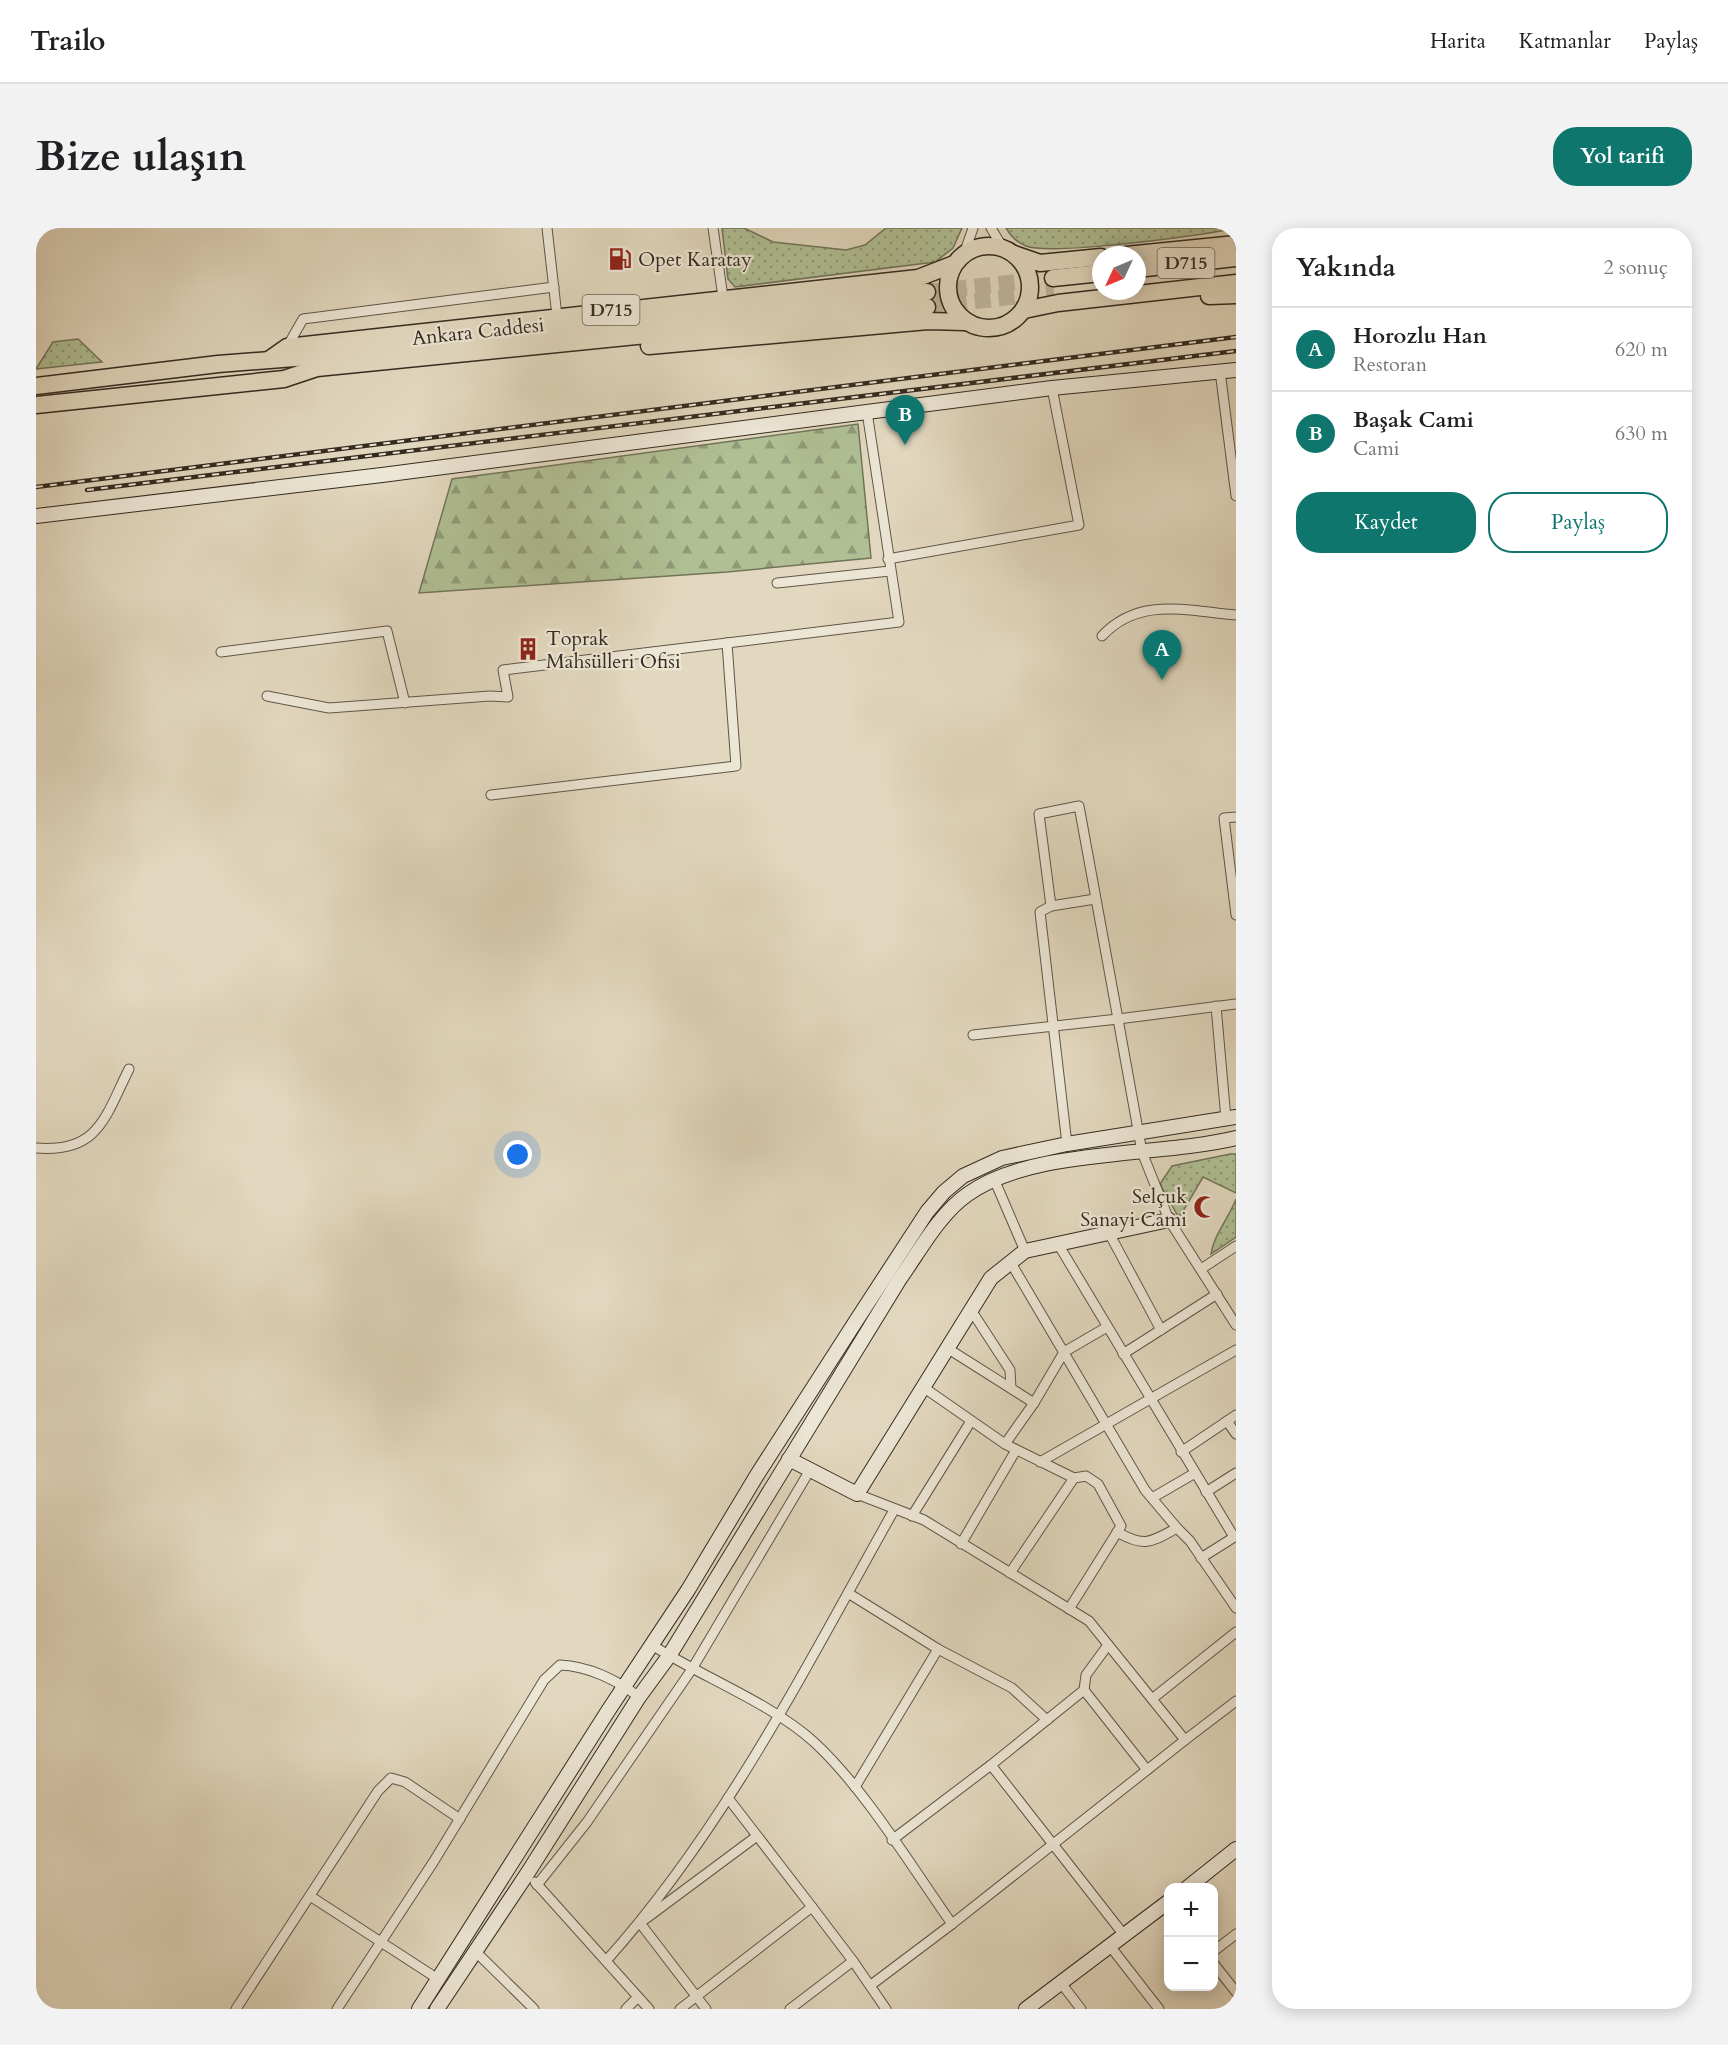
<!DOCTYPE html>
<html lang="tr">
<head>
<meta charset="utf-8">
<style>
  body { margin:0; font-family:Cardo,serif; background:#f2f2f2; color:#202124 }
  .controls { position:absolute; right:18px; bottom:18px; display:grid; overflow:hidden; border-radius:12px; box-shadow:0 3px 15px #0003 }
  .controls button { width:54px; height:54px; display:grid; place-items:center; padding:0; border:0; border-bottom:2px solid #e0e0e0; background:#fff; color:#202124; font:30px sans-serif }
  .compass { position:absolute; left:1056px; top:18px; width:54px; height:54px; border-radius:50%; background:#fff; box-shadow:0 3px 15px #0003; rotate:226deg }
  .you { position:absolute; left:482px; top:927px; width:21px; height:21px; margin:-15px; border:4px solid #fff; border-radius:50%; background:#1a73e8; box-shadow:0 0 0 9px #1a73e833 }
  .badge { display:grid; place-items:center; width:39px; height:39px; border-radius:50%; background:#0f766e; color:#fff; font-size:20px; font-weight:700 }
  .pin { position:absolute; translate:-50% -50px; filter:drop-shadow(0 2px 3px #0008) }
  .pin::after { content:''; position:absolute; top:32px; width:21px; height:18px; background:inherit; clip-path:polygon(0 0,100% 0,50% 100%) }
  .list { margin:0; padding:0; list-style:none }
  h2 { display:flex; justify-content:space-between; align-items:center; height:78px; margin:0; padding:0 24px; font-size:26px }
  h2 small { font-size:20px; font-weight:400; color:#757577 }
  .list li { display:grid; grid-template-columns:39px 1fr auto; gap:18px; align-items:center; box-sizing:border-box; height:84px; padding:0 24px; border-top:2px solid #e0e0e0 }
  .list b { display:block; font-size:22px; white-space:nowrap }
  .list p { margin:0; font-size:20px; white-space:nowrap; color:#757577 }
  .list em { font-size:20px; font-style:normal; color:#757577 }
  .actions { display:flex; gap:12px; padding:18px 24px }
  .actions a { flex:1; padding:14px 0; border:2px solid #0f766e; border-radius:24px; text-align:center; font-size:21px; color:#0f766e }
  .actions .main { background:#0f766e; color:#fff }
  .map { position:relative; flex:none; width:1200px; height:1781px; overflow:hidden; border-radius:24px }
  header { display:flex; align-items:center; gap:36px; box-sizing:border-box; height:84px; padding:0 30px; background:#fff; border-bottom:2px solid #e0e0e0 }
  header strong { font-size:28px }
  nav { display:flex; gap:33px; margin-inline-start:auto; font-size:21px }
  .intro { display:flex; align-items:center; justify-content:space-between; box-sizing:border-box; height:144px; padding:0 36px }
  h1 { margin:0; font-size:42px }
  .button { padding:15px 27px; border-radius:24px; background:#0f766e; color:#fff; font-size:21px; font-weight:700 }
  main { display:flex; gap:36px; padding:0 36px }
  aside { flex:1; background:#fff; border-radius:24px; box-shadow:0 3px 15px #0003 }
  .map>svg:first-child { display:block }
</style>
</head>
<body>
<header>
<strong>Trailo</strong>
<nav><a>Harita</a><a>Katmanlar</a><a>Paylaş</a></nav>
</header>
<div class="intro"><h1>Bize ulaşın</h1><a class="button">Yol tarifi</a></div>
<main>
<div class="map">
<svg width="1200" height="1781" viewBox="0 0 1200 1781">
  <defs>
    <pattern id="grass-dots" width="8" height="8" patternUnits="userSpaceOnUse" patternTransform="scale(1.5)"><rect width="8" height="8" fill="#b0bf94"/><path d="M2 2h.1M6 6h.1" fill="none" stroke="#909b78" stroke-width="1.8" stroke-linecap="round"/></pattern>
    <pattern id="forest-firs" width="22" height="20" patternUnits="userSpaceOnUse" patternTransform="scale(1.5)"><rect width="22" height="20" fill="#b0bf94"/><path d="M5 1l3.5 6h-7zM16 11l3.5 6h-7z" fill="#909b78"/></pattern>
  </defs>
  <rect width="100%" height="100%" fill="#e2d8bf"/>
  <filter id="stains"><feTurbulence type="fractalNoise" baseFrequency=".00333" numOctaves="4"/><feColorMatrix values="0 0 0 0 .2 0 0 0 0 .09 0 0 0 0 .02 0 0 0 .5 -.17"/></filter>
  <radialGradient id="worn" r=".72"><stop offset=".6" stop-color="#630" stop-opacity="0"/><stop offset="1" stop-color="#630" stop-opacity=".3"/></radialGradient>
  <g fill="url(#grass-dots)" stroke="#72755a" stroke-width="1.5">
    <polygon points="686,0 708,0 737,14 810,22 829,17 850,0 926,0 917,20 899,34 699,59 692,51"/>
    <path d="M 970,0 L 1200,0 C 1168,7 1015,28 990,18 C 981,15 975,8 970,0 Z"/>
    <polygon points="42,111 66,134 0,141 17,114"/>
    <polygon points="1194,926 1200,926 1200,965 1167,949 1143,990 1124,956 1136,938"/>
    <path d="M 1200,971 L 1200,1009 L 1175,1026 C 1178,1006 1193,990 1200,971 Z"/>
  </g>
  <polygon fill="url(#forest-firs)" stroke="#72755a" stroke-width="1.5" points="822,196 835,330 691,344 383,365 416,251"/>
  <g fill="none" stroke-linecap="round" stroke-linejoin="round">
    <g stroke="#bfb59f" stroke-width="16" stroke-dasharray="16 8" stroke-linecap="butt">
      <polyline points="891,64 1017,50"/>
      <polyline points="891,79 1018,64"/>
    </g>
    <g stroke="#605648" stroke-width="11">
      <g id="street">
        <polyline points="511,0 521,88"/>
        <polyline points="677,0 687,69"/>
        <polyline points="955,0 967,20"/>
        <polyline points="928,26 937,0"/>
        <polyline points="251,119 267,91 518,59"/>
        <polyline points="1184,143 1200,268"/>
        <polyline points="852,331 1043,297 1016,160"/>
        <polyline points="741,355 854,343"/>
        <path d="M 1066,408 C 1103,368 1151,383 1200,387"/>
        <polyline points="185,424 351,403 369,475"/>
        <polyline points="231,468 293,480 454,468 472,469 467,442 691,415"/>
        <polyline points="455,567 700,538 691,415 863,394 831,184"/>
        <polyline points="1200,589 1188,590 1200,687"/>
        <polyline points="1015,678 1059,671"/>
        <polyline points="1180,778 1190,891"/>
        <polyline points="937,807 1082,791 1106,924 1133,992 1200,1097"/>
        <polyline points="1031,916 1004,684 1015,678 1003,586 1043,578 1082,791 1200,776"/>
        <path d="M 0,920 C 63,925 69,889 93,841"/>
        <polyline points="958,951 989,1023"/>
        <polyline points="1073,1005 1125,1102"/>
        <polyline points="1022,1016 1198,1309"/>
        <polyline points="975,1035 1109,1262 1141,1300"/>
        <polyline points="1165,1041 1200,1018"/>
        <polyline points="935,1082 974,1142 975,1160"/>
        <polyline points="911,1120 998,1175"/>
        <polyline points="1087,1126 1181,1066"/>
        <polyline points="887,1159 969,1216 1038,1250 974,1345"/>
        <polyline points="1191,1193 1200,1206"/>
        <polyline points="969,1216 998,1175 1028,1124 1071,1099"/>
        <polyline points="1145,1224 1200,1187"/>
        <polyline points="1004,1234 1200,1122"/>
        <polyline points="1170,1264 1200,1245"/>
        <polyline points="821,1266 888,1292 1053,1393 1149,1512 1200,1473"/>
        <polyline points="1116,1270 1159,1245"/>
        <polyline points="876,1288 935,1193"/>
        <path d="M 1081,1304 C 1109,1320 1115,1314 1141,1300 L 1154,1313 L 1200,1380"/>
        <polyline points="925,1316 980,1222"/>
        <polyline points="1165,1330 1200,1308"/>
        <polyline points="812,1365 902,1421 976,1460 1011,1492"/>
        <polyline points="1033,1381 1085,1298 1062,1256 1050,1248 1038,1250"/>
        <path d="M 616,1417 C 666,1449 735,1475 778,1514 C 829,1561 875,1638 916,1696"/>
        <polyline points="1048,1462 1050,1447 1072,1417"/>
        <polyline points="1116,1471 1200,1404"/>
        <polyline points="819,1559 902,1421"/>
        <polyline points="856,1612 955,1537"/>
        <polyline points="499,1654 613,1781"/>
        <polyline points="501,1657 551,1594 656,1441 774,1242"/>
        <polyline points="274,1668 402,1751"/>
        <polyline points="1088,1707 955,1537 1048,1462 1111,1542"/>
        <polyline points="1074,1718 1123,1781"/>
        <polyline points="439,1723 498,1781"/>
        <polyline points="1178,1723 1200,1706"/>
        <path d="M 570,1733 C 689,1600 771,1437 858,1282"/>
        <polyline points="817,1733 850,1781"/>
        <polyline points="1178,1736 1200,1764"/>
        <polyline points="1025,1755 1045,1781"/>
        <polyline points="835,1757 916,1696 1149,1512"/>
        <polyline points="200,1781 342,1563 355,1550 369,1554 424,1591"/>
        <path d="M 301,1781 L 398,1633 L 508,1452 L 524,1437 C 552,1438 581,1452 603,1469"/>
        <polyline points="590,1781 602,1769"/>
        <polyline points="644,1781 776,1679 692,1570"/>
        <polyline points="670,1781 604,1695 721,1608"/>
        <polyline points="754,1781 817,1733 776,1679"/>
      </g>
    </g>
    <g stroke="#342b20" stroke-width="16">
      <g id="secondary">
        <polyline points="0,288 346,247 1016,160 1200,142"/>
        <polyline points="753,1231 821,1266 955,1050 989,1023 1133,992"/>
        <polyline points="1151,1660 1200,1621"/>
        <polyline points="383,1781 572,1483 652,1362 721,1247 820,1093 891,984 908,964 927,948 966,930 1031,916 1200,889"/>
        <path d="M 401,1781 L 491,1646 L 603,1469 L 633,1428 L 863,1052 C 883,1024 903,986 932,966 C 996,920 1122,929 1200,910"/>
        <polyline points="990,1781 1132,1674"/>
      </g>
    </g>
    <g stroke="#342b20" stroke-width="19">
      <g id="highway">
        <circle cx="953" cy="59" r="41"/>
        <polyline points="978,26 1004,35 1065,29"/>
        <polyline points="1090,27 1200,16"/>
        <polyline points="1101,41 1200,30"/>
        <polyline points="1017,50 1065,45"/>
        <polyline points="1173,68 1200,67"/>
        <polyline points="988,82 1022,75 1200,55"/>
        <polyline points="613,118 892,93 929,94"/>
        <polyline points="234,131 251,119 882,50 918,36"/>
        <polyline points="0,158 182,136 272,129 891,64"/>
        <polyline points="0,177 248,151 281,140 891,79"/>
      </g>
    </g>
    <use href="#street" stroke="#ece6d5" stroke-width="9"/>
    <use href="#secondary" stroke="#ece6d5" stroke-width="14"/>
    <use href="#highway" stroke="#e2d8bf" stroke-width="16"/>
    <g stroke="#342b20" stroke-width="4.5">
      <g id="rail">
        <polyline points="0,259 1200,109"/>
        <polyline points="51,262 1200,123"/>
      </g>
    </g>
    <use href="#rail" stroke="#ece6d5" stroke-width="2" stroke-dasharray="7" stroke-linecap="butt"/>
  </g>
  <defs>
    <g id="fuel-bare" transform="scale(1.8)"><path d="M-5.5-6h7V0h2V4h1.3V-2.5L3-4.5l.8-.8L6-3V5H2.5V1h-1V6h-7ZM-4.2-4.7v3.2H.2V-4.7Z" fill="#8f2418" stroke="#ece6d5" stroke-width="2.5" paint-order="stroke"/></g>
    <g id="building-bare" transform="scale(1.8)"><path d="M-4-6H4V6H1V3H-1V6H-4ZM-2.5-4.3h1.7v1.8h-1.7ZM.8-4.3h1.7v1.8H.8ZM-2.5-1h1.7V.8h-1.7ZM.8-1h1.7V.8H.8Z" fill="#8f2418" stroke="#ece6d5" stroke-width="2.5" paint-order="stroke"/></g>
    <g id="mosque-bare" transform="scale(1.8)"><path d="M3.5-4.9A6 6 0 1 0 3.5 4.9A5 5 0 1 1 3.5-4.9Z" fill="#8f2418" stroke="#ece6d5" stroke-width="2.5" paint-order="stroke"/></g>
  </defs>
  <g fill-rule="evenodd">
    <use href="#fuel-bare" x="584" y="31"/>
    <use href="#building-bare" x="492" y="421"/>
    <use href="#mosque-bare" x="1169" y="979"/>
  </g>
  <g text-anchor="middle" stroke-width="4.5" stroke-linejoin="round" paint-order="stroke">
    <g fill="#ece6d5" stroke="#6b6356" stroke-width="1.5">
      <rect x="1121.5" y="20" width="57" height="30" rx="4.5"/>
      <rect x="546.5" y="67" width="57" height="30" rx="4.5"/>
    </g>
    <g font-size="18" font-weight="bold" fill="#342b20">
      <text x="1150" y="41">D715</text>
      <text x="575" y="88">D715</text>
    </g>
    <g font-size="20" fill="#342b20" stroke="#ece6d5" text-anchor="start">
      <text x="602" y="38">Opet Karatay</text>
      <text x="510" y="417">Toprak<tspan x="510" dy="23">Mahsülleri Ofisi</tspan></text>
      <text x="1151" y="975" text-anchor="end">Selçuk<tspan x="1151" dy="23">Sanayi Cami</tspan></text>
    </g>
    <g font-size="20" fill="#342b20" stroke="#ece6d5">
      <text transform="translate(442 103) rotate(-6)" y="7">Ankara Caddesi</text>
    </g>
  </g>
  <rect width="100%" height="100%" filter="url(#stains)"/>
  <rect width="100%" height="100%" fill="url(#worn)"/>
</svg>
<div class="controls">
<button>+</button>
<button>−</button>
</div>
<svg class="compass" viewBox="-18 -18 36 36"><path d="M0-13l5 13h-10z" fill="#e53935"/><path d="M0 13l5-13h-10z" fill="#757577"/></svg>
<div class="you"></div>
<div class="pin badge" style="left:1126px;top:452px">A</div>
<div class="pin badge" style="left:869px;top:217px">B</div>
</div>
<aside>
<h2>Yakında<small>2 sonuç</small></h2>
<ul class="list">
<li><span class="badge">A</span><div><b>Horozlu Han</b><p>Restoran</p></div><em>620 m</em></li>
<li><span class="badge">B</span><div><b>Başak Cami</b><p>Cami</p></div><em>630 m</em></li>
</ul>
<div class="actions"><a class="main">Kaydet</a><a>Paylaş</a></div>
</aside>
</main>
</body>
</html>
